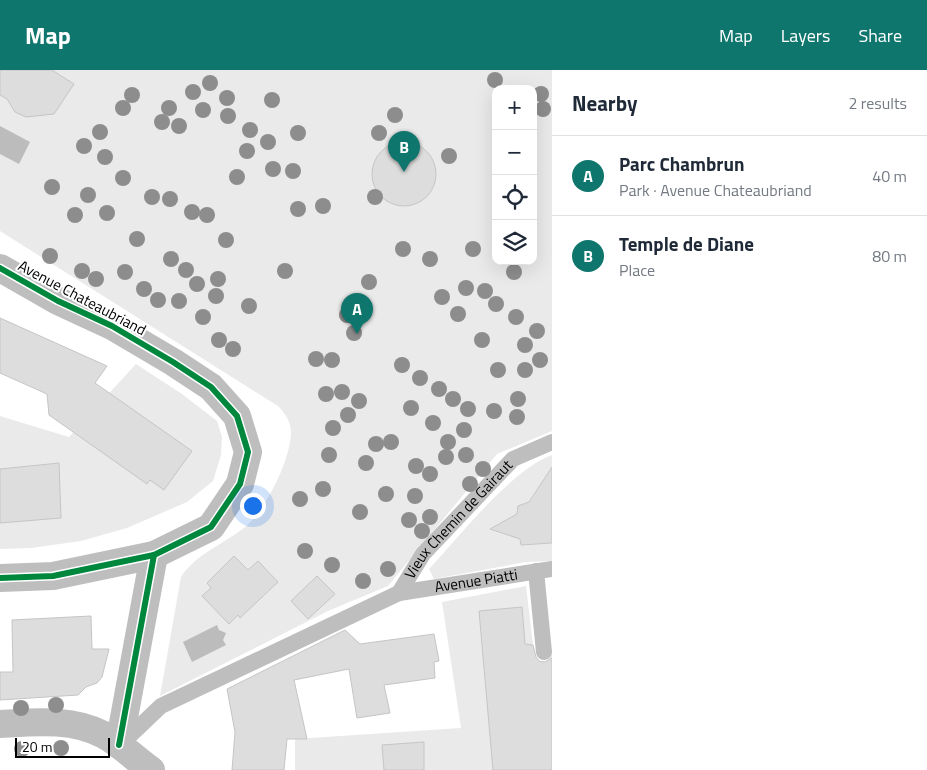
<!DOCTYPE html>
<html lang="en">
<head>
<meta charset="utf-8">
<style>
  body { margin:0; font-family:"Titillium Web",sans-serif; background:#f6f6f7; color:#1f2937 }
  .controls { position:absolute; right:15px; top:15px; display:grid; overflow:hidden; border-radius:10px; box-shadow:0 5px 20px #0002 }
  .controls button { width:45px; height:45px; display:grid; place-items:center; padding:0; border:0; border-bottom:1px solid #e0e1e3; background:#fff; color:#1f2937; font:25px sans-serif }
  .scale { position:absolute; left:15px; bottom:12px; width:95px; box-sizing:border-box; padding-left:5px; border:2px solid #000; border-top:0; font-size:14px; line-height:18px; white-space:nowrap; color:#000; -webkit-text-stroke:4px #fff; paint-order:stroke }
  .you { position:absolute; left:252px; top:435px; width:18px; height:18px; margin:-12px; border:4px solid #fff; border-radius:50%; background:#1a73e8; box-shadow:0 0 0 8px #1a73e833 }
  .badge { display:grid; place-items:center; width:32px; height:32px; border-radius:50%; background:#0f766e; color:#fff; font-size:16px; font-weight:700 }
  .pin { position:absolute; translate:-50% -41px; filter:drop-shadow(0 1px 2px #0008) }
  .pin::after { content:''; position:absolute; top:26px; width:18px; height:15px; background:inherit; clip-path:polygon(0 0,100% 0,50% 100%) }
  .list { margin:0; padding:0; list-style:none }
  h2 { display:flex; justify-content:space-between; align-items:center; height:65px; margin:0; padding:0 20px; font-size:21px }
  h2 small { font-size:16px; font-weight:400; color:#747a83 }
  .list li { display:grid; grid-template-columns:32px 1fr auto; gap:15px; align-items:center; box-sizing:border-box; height:80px; padding:0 20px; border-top:1px solid #e0e1e3 }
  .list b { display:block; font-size:19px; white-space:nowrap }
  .list p { margin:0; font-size:16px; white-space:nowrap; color:#747a83 }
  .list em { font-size:16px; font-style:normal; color:#747a83 }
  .icon { flex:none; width:28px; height:28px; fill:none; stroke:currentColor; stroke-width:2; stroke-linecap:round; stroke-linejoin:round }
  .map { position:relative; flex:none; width:552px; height:700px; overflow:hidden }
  header { display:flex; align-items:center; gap:30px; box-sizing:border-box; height:70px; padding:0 25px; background:#0f766e; color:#fff }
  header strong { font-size:24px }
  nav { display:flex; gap:28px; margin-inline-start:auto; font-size:18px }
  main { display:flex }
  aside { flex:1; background:#fff }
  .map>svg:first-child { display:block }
</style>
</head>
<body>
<header>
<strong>Map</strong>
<nav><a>Map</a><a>Layers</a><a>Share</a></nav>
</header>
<main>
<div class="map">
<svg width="552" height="700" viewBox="0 0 552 700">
  <rect width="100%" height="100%" fill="#fff"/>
  <g fill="#eaeaea" fill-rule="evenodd">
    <path d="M 0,0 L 552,0 L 552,361 L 497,384 L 388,516 L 328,541 L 160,626 L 181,507 C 196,484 222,475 244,458 C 266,440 290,391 291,363 C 291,352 285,343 278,336 L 0,161 ZM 496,19 L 533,19 L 533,191 L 496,191 Z"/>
    <polygon points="136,294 182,324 217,351 222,367 221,385 213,411 187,432 127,458 81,471 31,478 0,479 0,346 69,367"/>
    <path d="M 552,385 L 552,422 L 534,424 L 529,432 L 519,436 L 519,447 L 510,448 L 502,454 L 519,465 L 521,475 L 552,473 L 552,491 L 526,492 L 434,509 L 429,499 C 460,466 512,399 552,385 Z"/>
    <polygon points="526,516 535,591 549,602 547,584 552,584 552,700 295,700 295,669 461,658 442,532"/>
  </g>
  <g fill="#bcbcbc">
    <polygon points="0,56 30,72 19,94 0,84"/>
    <polygon points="217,555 219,560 226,563 223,570 226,575 192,592 183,572"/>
  </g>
  <g fill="#ddd" stroke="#c5c5c5">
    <polygon points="0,0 52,0 74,14 54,44 26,47 15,42 7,29 0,25"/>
    <circle cx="404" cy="104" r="32"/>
    <polygon points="0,248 107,296 95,313 192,381 164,420 150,410 147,414 49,345 47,324 0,303"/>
    <polygon points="59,393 61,448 0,453 0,399"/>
    <polygon points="552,397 552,473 521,475 520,469 490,459 517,444 518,436 529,432"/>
    <polygon points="234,486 248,500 258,491 278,512 240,548 238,545 229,554 202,526 211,518 207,513"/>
    <polygon points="317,506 335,524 308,549 291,531"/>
    <polygon points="522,537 525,574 533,575 536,587 539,591 545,592 552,588 552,700 493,700 479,541"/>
    <polygon points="91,546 92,579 109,579 102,607 97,613 86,617 78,625 0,630 0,602 13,602 12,550"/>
    <polygon points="345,560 360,574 434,564 439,591 434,592 435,608 384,615 390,643 357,648 349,599 294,610 307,669 287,669 284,700 232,700 235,662 227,619"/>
    <polygon points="424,672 424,700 384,700 382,675"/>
  </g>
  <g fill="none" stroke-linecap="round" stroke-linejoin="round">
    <g stroke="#bebebe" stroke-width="16">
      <polyline points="536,501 544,582"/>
      <path id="s1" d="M 399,523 L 423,484 L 513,389 L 552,372"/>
      <path id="s2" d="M 120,675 L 161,636 L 399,523 L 552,499"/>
    </g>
    <g stroke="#bebebe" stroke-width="28">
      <polyline points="0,198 58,231 112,256 173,292 211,317 237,346 248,382 240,414 211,457 154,485 53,506 0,508"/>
      <polyline points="119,675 154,485"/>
    </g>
    <path stroke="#bebebe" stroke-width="28" d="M 0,654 C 35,652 72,648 104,665 C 121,674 135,689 151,700"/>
    <g stroke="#fff" stroke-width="9">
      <g id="cycleway">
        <polyline points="0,198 58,231 112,256 173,292 211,317 237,346 248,382 240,414 211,457 154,485 53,506 0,508"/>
        <polyline points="119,675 154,485"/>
      </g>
    </g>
    <use href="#cycleway" stroke="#00873e" stroke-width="6"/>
  </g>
  <g fill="#8d8d8d">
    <circle cx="495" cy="10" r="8"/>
    <circle cx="210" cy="13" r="8"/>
    <circle cx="193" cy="22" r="8"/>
    <circle cx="541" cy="24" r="8"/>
    <circle cx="132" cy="25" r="8"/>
    <circle cx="227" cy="28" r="8"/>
    <circle cx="272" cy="30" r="8"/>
    <circle cx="123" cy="38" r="8"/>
    <circle cx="169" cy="38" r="8"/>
    <circle cx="543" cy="39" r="8"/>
    <circle cx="203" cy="40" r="8"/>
    <circle cx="395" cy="45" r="8"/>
    <circle cx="228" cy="46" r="8"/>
    <circle cx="162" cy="52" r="8"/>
    <circle cx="179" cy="56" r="8"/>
    <circle cx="250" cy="60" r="8"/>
    <circle cx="100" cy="62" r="8"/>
    <circle cx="298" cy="63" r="8"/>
    <circle cx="379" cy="63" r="8"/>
    <circle cx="268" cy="72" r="8"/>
    <circle cx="84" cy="76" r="8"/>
    <circle cx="247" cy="81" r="8"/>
    <circle cx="449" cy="86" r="8"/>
    <circle cx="105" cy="87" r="8"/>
    <circle cx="273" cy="99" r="8"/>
    <circle cx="293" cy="101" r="8"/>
    <circle cx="237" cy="107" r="8"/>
    <circle cx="123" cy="108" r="8"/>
    <circle cx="52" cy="117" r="8"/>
    <circle cx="88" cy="125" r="8"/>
    <circle cx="152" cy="127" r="8"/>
    <circle cx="375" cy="127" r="8"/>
    <circle cx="170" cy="129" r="8"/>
    <circle cx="323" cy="136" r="8"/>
    <circle cx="298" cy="139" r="8"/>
    <circle cx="192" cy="142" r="8"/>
    <circle cx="107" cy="143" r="8"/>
    <circle cx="75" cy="145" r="8"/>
    <circle cx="207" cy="145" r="8"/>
    <circle cx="137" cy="169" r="8"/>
    <circle cx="226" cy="170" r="8"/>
    <circle cx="403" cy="179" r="8"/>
    <circle cx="473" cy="179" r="8"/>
    <circle cx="50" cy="186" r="8"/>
    <circle cx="171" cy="189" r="8"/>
    <circle cx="430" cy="189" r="8"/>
    <circle cx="186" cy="200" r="8"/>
    <circle cx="82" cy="201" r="8"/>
    <circle cx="285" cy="201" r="8"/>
    <circle cx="125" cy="202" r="8"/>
    <circle cx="514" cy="202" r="8"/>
    <circle cx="96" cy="209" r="8"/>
    <circle cx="218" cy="209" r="8"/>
    <circle cx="369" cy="212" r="8"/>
    <circle cx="197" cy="214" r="8"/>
    <circle cx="466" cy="218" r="8"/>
    <circle cx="144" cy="219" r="8"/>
    <circle cx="485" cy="221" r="8"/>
    <circle cx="216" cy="226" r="8"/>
    <circle cx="442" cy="227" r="8"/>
    <circle cx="158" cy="230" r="8"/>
    <circle cx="179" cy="231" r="8"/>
    <circle cx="355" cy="232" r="8"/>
    <circle cx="496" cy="234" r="8"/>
    <circle cx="249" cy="236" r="8"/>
    <circle cx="458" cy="244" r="8"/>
    <circle cx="347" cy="245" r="8"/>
    <circle cx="203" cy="247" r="8"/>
    <circle cx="516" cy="247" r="8"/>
    <circle cx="537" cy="261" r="8"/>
    <circle cx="354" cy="263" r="8"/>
    <circle cx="219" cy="270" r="8"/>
    <circle cx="482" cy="270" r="8"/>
    <circle cx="525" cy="275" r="8"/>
    <circle cx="233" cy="279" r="8"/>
    <circle cx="316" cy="289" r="8"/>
    <circle cx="332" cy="290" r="8"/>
    <circle cx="540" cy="290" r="8"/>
    <circle cx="402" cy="295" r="8"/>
    <circle cx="498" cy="300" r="8"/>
    <circle cx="525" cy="300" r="8"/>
    <circle cx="420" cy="308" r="8"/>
    <circle cx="439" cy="319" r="8"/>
    <circle cx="342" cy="322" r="8"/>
    <circle cx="326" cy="324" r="8"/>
    <circle cx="453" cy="329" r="8"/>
    <circle cx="518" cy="329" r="8"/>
    <circle cx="359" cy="331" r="8"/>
    <circle cx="411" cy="338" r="8"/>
    <circle cx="468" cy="339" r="8"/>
    <circle cx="494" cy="341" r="8"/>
    <circle cx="348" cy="345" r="8"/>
    <circle cx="517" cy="347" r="8"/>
    <circle cx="433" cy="353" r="8"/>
    <circle cx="333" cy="358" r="8"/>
    <circle cx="464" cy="360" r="8"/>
    <circle cx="391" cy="372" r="8"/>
    <circle cx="448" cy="372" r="8"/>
    <circle cx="376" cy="374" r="8"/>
    <circle cx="329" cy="385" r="8"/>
    <circle cx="466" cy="385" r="8"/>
    <circle cx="446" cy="387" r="8"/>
    <circle cx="366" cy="393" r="8"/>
    <circle cx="416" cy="396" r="8"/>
    <circle cx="483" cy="399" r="8"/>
    <circle cx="430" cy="404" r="8"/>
    <circle cx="470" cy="414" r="8"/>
    <circle cx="323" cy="419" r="8"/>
    <circle cx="386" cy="424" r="8"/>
    <circle cx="415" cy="426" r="8"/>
    <circle cx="300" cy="429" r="8"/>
    <circle cx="360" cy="442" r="8"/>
    <circle cx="430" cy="447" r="8"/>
    <circle cx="409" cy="450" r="8"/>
    <circle cx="422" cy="461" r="8"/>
    <circle cx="305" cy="481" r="8"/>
    <circle cx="332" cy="495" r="8"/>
    <circle cx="388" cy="499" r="8"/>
    <circle cx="363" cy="511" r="8"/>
    <circle cx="56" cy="635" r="8"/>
    <circle cx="21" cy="638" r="8"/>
    <circle cx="61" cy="678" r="8"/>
    <circle cx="22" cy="679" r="8"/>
  </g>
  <g text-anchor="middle" stroke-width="4" stroke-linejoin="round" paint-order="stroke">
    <g font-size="15" fill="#000" stroke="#fff">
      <text transform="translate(82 228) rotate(28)" y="5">Avenue Chateaubriand</text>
      <text dy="5" stroke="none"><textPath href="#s1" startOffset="95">Vieux Chemin de Gairaut</textPath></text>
      <text dy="5" stroke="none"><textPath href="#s2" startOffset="398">Avenue Piatti</textPath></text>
    </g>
  </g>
</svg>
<div class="controls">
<button>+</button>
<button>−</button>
<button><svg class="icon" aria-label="locate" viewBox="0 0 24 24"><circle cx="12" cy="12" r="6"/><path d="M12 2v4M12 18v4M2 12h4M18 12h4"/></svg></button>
<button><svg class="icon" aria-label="layers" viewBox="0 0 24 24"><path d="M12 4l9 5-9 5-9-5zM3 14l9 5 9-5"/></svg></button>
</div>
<div class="scale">20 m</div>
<div class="you"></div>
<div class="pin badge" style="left:357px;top:264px">A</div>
<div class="pin badge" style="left:404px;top:102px">B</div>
</div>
<aside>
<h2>Nearby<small>2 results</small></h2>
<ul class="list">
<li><span class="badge">A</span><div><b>Parc Chambrun</b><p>Park · Avenue Chateaubriand</p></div><em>40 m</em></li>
<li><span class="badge">B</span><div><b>Temple de Diane</b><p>Place</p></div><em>80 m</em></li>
</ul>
</aside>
</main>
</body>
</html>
